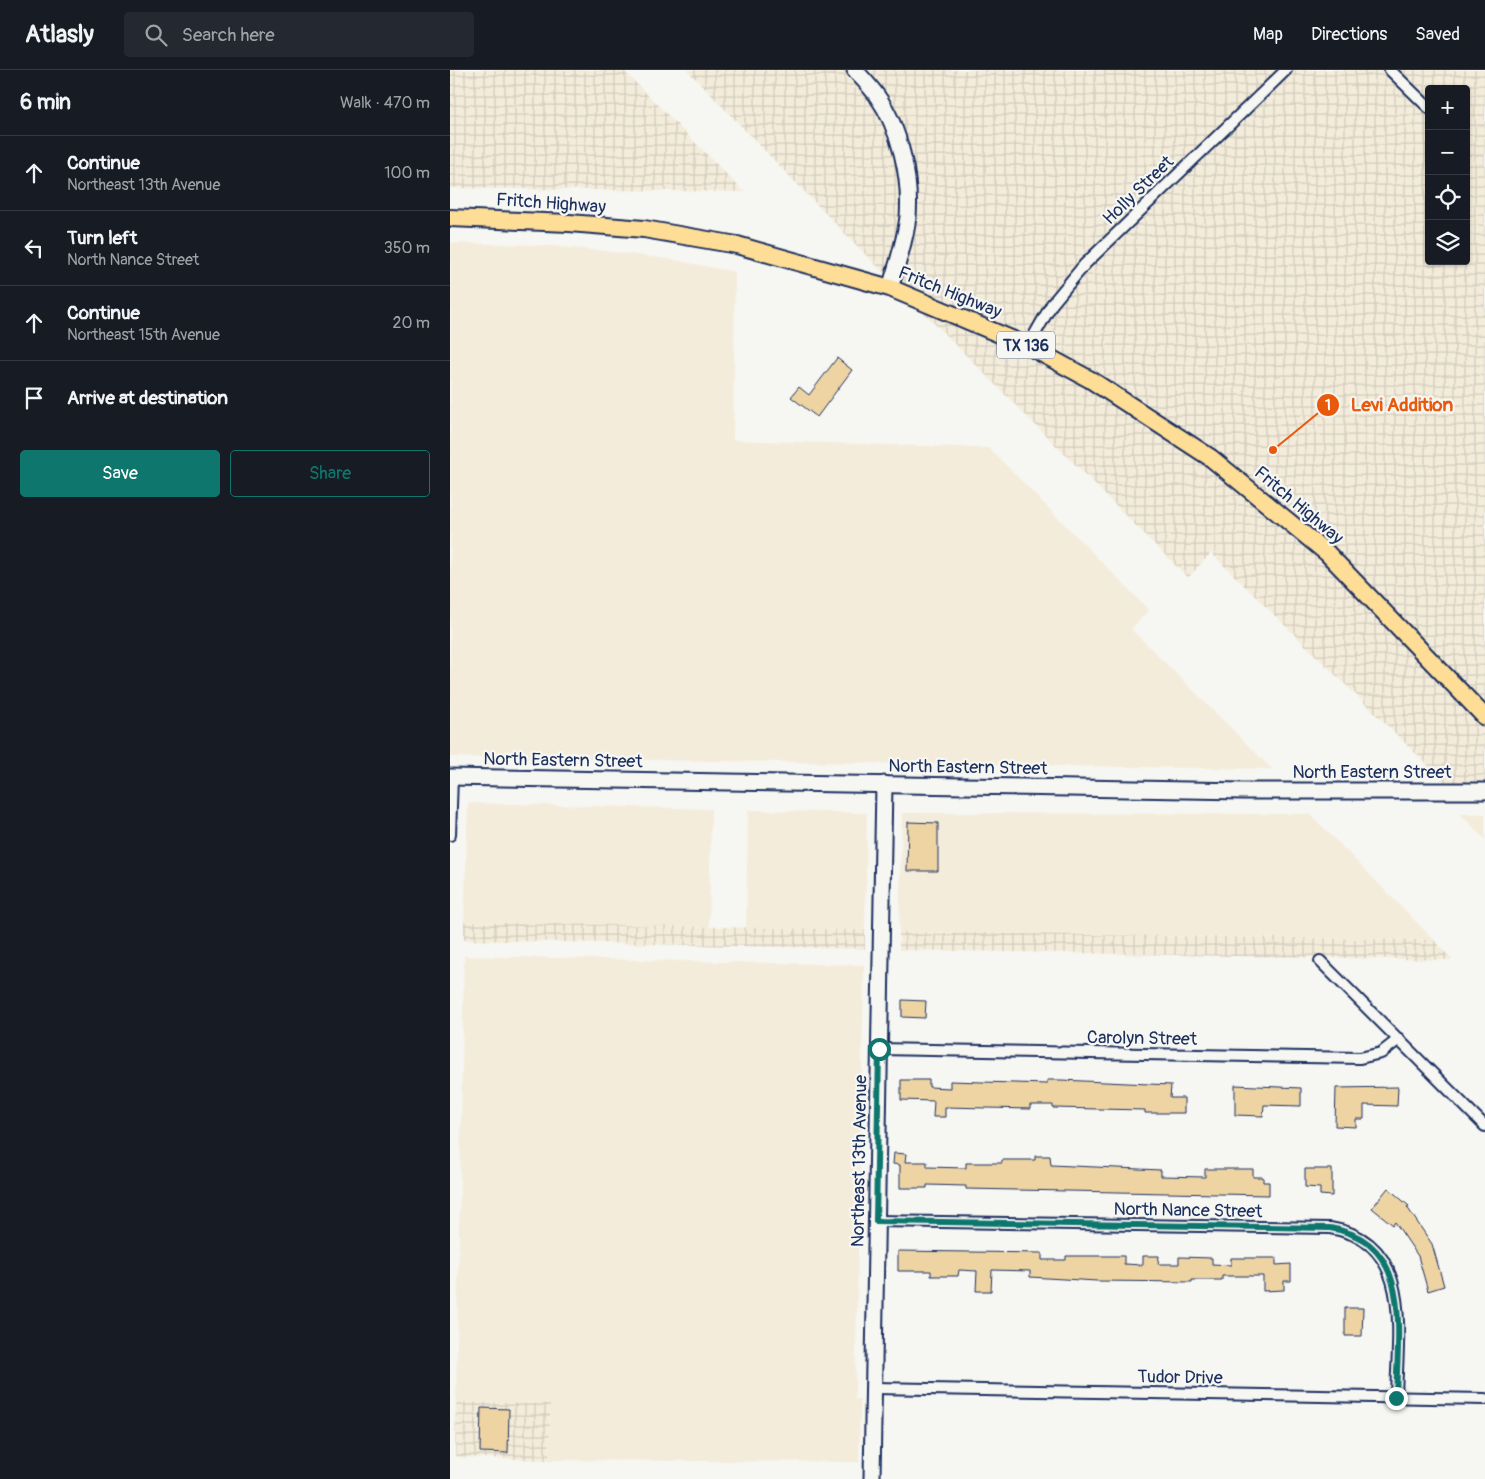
<!DOCTYPE html>
<html lang="en">
<head>
<meta charset="utf-8">
<style>
  body { margin:0; font-family:Pangolin,sans-serif; background:#242831; color:#f1f3f6 }
  .controls { position:absolute; right:15px; top:15px; display:grid; overflow:hidden; border-radius:5px; box-shadow:0 1px 4px #0004 }
  .controls button { width:45px; height:45px; display:grid; place-items:center; padding:0; border:0; border-bottom:1px solid #363941; background:#171b24; color:#f1f3f6; font:25px sans-serif }
  .stop { position:absolute; width:15px; height:15px; margin:-11px; border:4px solid #0f766e; border-radius:50%; background:#fff }
  .stop.end { background:#0f766e; border-color:#fff; box-shadow:0 1px 5px #0008 }
  .list { margin:0; padding:0; list-style:none }
  h2 { display:flex; justify-content:space-between; align-items:center; height:65px; margin:0; padding:0 20px; font-size:21px }
  h2 small { font-size:16px; font-weight:400; color:#9ea1a6 }
  .list li { display:grid; grid-template-columns:32px 1fr auto; gap:15px; align-items:center; box-sizing:border-box; height:75px; padding:0 20px; border-top:1px solid #363941 }
  .list b { display:block; font-size:19px; white-space:nowrap }
  .list p { margin:0; font-size:16px; white-space:nowrap; color:#9ea1a6 }
  .list em { font-size:16px; font-style:normal; color:#9ea1a6 }
  .actions { display:flex; gap:10px; padding:15px 20px }
  .actions a { flex:1; padding:11px 0; border:1px solid #0f766e; border-radius:5px; text-align:center; font-size:18px; color:#0f766e }
  .actions .main { background:#0f766e; color:#fff }
  .icon { flex:none; width:28px; height:28px; fill:none; stroke:currentColor; stroke-width:2; stroke-linecap:round; stroke-linejoin:round }
  .map { position:relative; flex:none; width:1035px; height:1409px; overflow:hidden }
  header { display:flex; align-items:center; gap:30px; box-sizing:border-box; height:70px; padding:0 25px; background:#171b24; border-bottom:1px solid #363941 }
  header strong { font-size:24px }
  nav { display:flex; gap:28px; margin-inline-start:auto; font-size:18px }
  .search { width:350px; height:45px; background:#242831; display:flex; align-items:center; gap:12px; box-sizing:border-box; padding:0 18px; border-radius:5px; color:#9ea1a6; font-size:19px }
  main { display:flex }
  aside { flex:1; background:#171b24 }
  .map>svg:first-child { display:block }
</style>
</head>
<body>
<header>
<strong>Atlasly</strong>
<div class="search"><svg class="icon" aria-label="search" viewBox="0 0 24 24"><circle cx="10" cy="10" r="6"/><path d="M15 15l6 6"/></svg>Search here</div>
<nav><a>Map</a><a>Directions</a><a>Saved</a></nav>
</header>
<main>
<aside>
<h2>6 min<small>Walk · 470 m</small></h2>
<ul class="list">
<li><svg class="icon" aria-label="ahead" viewBox="0 0 24 24"><path d="M12 20V5M6 11l6-6 6 6"/></svg><div><b>Continue</b><p>Northeast 13th Avenue</p></div><em>100 m</em></li>
<li><svg class="icon" aria-label="left" viewBox="0 0 24 24"><path d="M17 20v-9H6M10 6l-5 5 5 5"/></svg><div><b>Turn left</b><p>North Nance Street</p></div><em>350 m</em></li>
<li><svg class="icon" aria-label="ahead" viewBox="0 0 24 24"><path d="M12 20V5M6 11l6-6 6 6"/></svg><div><b>Continue</b><p>Northeast 15th Avenue</p></div><em>20 m</em></li>
<li><svg class="icon" aria-label="arrive" viewBox="0 0 24 24"><path d="M6 21V4h12l-3 4 3 4H6"/></svg><div><b>Arrive at destination</b></div></li>
</ul>
<div class="actions"><a class="main">Save</a><a>Share</a></div>
</aside>
<div class="map">
<svg width="1035" height="1409" viewBox="0 0 1035 1409">
  <defs>
    <pattern id="industrial-grid" width="8" height="8" patternUnits="userSpaceOnUse" patternTransform="scale(1.25)"><rect width="8" height="8" fill="#f4ecda"/><path d="M0 4h8M4 0v8" fill="none" stroke="#d1cbbe"/></pattern>
  </defs>
  <rect width="100%" height="100%" fill="#f6f6f2"/>
  <filter id="ink" filterUnits="userSpaceOnUse"><feTurbulence type="fractalNoise" baseFrequency=".02" numOctaves="2"/><feDisplacementMap in="SourceGraphic" scale="10" xChannelSelector="R" yChannelSelector="G"/><feConvolveMatrix kernelMatrix="1 2 1 2 8 2 1 2 1" color-interpolation-filters="sRGB"/></filter>
  <g filter="url(#ink)">
    <g fill="#f4ecda">
      <polygon points="1,173 88,175 145,180 219,189 285,202 283,370 539,378 699,540 681,559 822,699 0,687"/>
      <polygon points="18,733 261,739 259,857 14,852"/>
      <polygon points="298,740 417,743 415,860 296,858"/>
      <polygon points="452,743 860,744 984,870 449,862"/>
      <polygon points="1010,744 1035,744 1035,769"/>
      <polygon points="14,886 414,895 405,1329 410,1329 409,1392 99,1390 100,1334 6,1332"/>
    </g>
    <g fill="url(#industrial-grid)" fill-rule="evenodd">
      <polygon points="0,0 173,0 294,122 0,118"/>
      <path d="M 237,0 L 1035,0 L 1035,717 L 999,716 L 761,483 L 738,508 L 410,179 ZM 979,19 L 1016,19 L 1016,191 L 979,191 Z"/>
      <polygon points="14,852 415,860 415,879 14,870"/>
      <polygon points="449,862 984,870 1002,890 449,880"/>
      <polygon points="6,1332 100,1334 99,1390 5,1387"/>
    </g>
    <g fill="#eed4a3" stroke="#1b2f5e">
      <polygon points="387,288 402,300 367,347 341,327 349,317 359,325"/>
      <polygon points="458,752 488,753 488,801 457,801"/>
      <polygon points="452,930 476,931 475,948 452,947"/>
      <polygon points="451,1010 479,1010 479,1017 500,1018 500,1011 597,1014 597,1010 611,1010 721,1015 720,1028 734,1028 734,1043 695,1043 695,1040 603,1038 603,1035 580,1035 580,1039 495,1037 495,1047 483,1047 484,1031 451,1030"/>
      <polygon points="785,1015 851,1018 851,1036 814,1035 813,1046 785,1045"/>
      <polygon points="948,1017 947,1036 914,1035 914,1049 906,1049 906,1057 885,1056 886,1018"/>
      <polygon points="444,1083 456,1084 455,1092 477,1092 477,1097 516,1098 516,1093 552,1093 552,1090 585,1090 585,1086 600,1086 601,1095 711,1100 711,1106 755,1107 755,1099 803,1099 803,1107 813,1107 813,1112 819,1112 819,1125 516,1119 516,1116 477,1115 477,1118 450,1118 450,1095 443,1094"/>
      <polygon points="855,1099 882,1099 882,1126 870,1125 870,1118 855,1117"/>
      <polygon points="938,1118 959,1136 957,1137 982,1174 994,1216 978,1221 968,1186 945,1152 943,1155 922,1138"/>
      <polygon points="448,1181 592,1183 592,1190 616,1190 616,1186 674,1186 674,1194 693,1195 693,1186 709,1186 708,1194 729,1194 729,1187 762,1188 762,1194 781,1195 781,1188 826,1188 826,1195 841,1194 841,1211 834,1211 834,1220 813,1221 813,1206 772,1206 772,1210 742,1210 742,1212 647,1211 580,1207 580,1201 542,1200 541,1221 526,1221 527,1201 509,1200 508,1206 481,1206 481,1201 448,1201"/>
      <polygon points="895,1238 913,1238 912,1266 895,1266"/>
      <polygon points="31,1338 59,1339 58,1383 30,1382"/>
    </g>
    <g fill="none" stroke-linecap="round" stroke-linejoin="round">
      <g stroke="#1b2f5e" stroke-width="14">
        <g id="street">
          <polyline points="940,0 979,38"/>
          <polyline points="578,276 602,234 635,194 836,0"/>
          <polyline points="0,765 2,707"/>
          <polyline points="870,891 1035,1056"/>
          <polyline points="429,979 910,988 931,983 949,969"/>
          <path d="M 426,1151 L 880,1158 C 965,1171 947,1265 946,1328"/>
          <polyline points="424,1318 1035,1329"/>
        </g>
      </g>
      <g stroke="#1b2f5e" stroke-width="19">
        <g id="secondary">
          <path d="M 405,0 C 412,8 421,17 427,26 C 450,58 461,108 458,147 C 455,172 447,195 440,218"/>
          <polyline points="0,707 794,721 1035,721"/>
          <polyline points="422,1409 434,714"/>
        </g>
      </g>
      <g stroke="#1b2f5e" stroke-width="20">
        <polyline id="primary" points="0,148 119,153 194,159 287,175 440,218 578,276 641,310 761,388 877,483 1035,647"/>
      </g>
      <use href="#street" stroke="#f6f6f2" stroke-width="10"/>
      <use href="#secondary" stroke="#f6f6f2" stroke-width="15"/>
      <use href="#primary" stroke="#fedd96" stroke-width="16"/>
    </g>
  </g>
  <g fill="none" stroke-linecap="round" stroke-linejoin="round" filter="url(#ink)">
    <path stroke="#0f766e" stroke-width="6" d="M 429,979 L 426,1151 L 880,1158 C 965,1171 947,1265 946,1328"/>
  </g>
  <g text-anchor="middle" stroke-width="4.5" stroke-linejoin="round" paint-order="stroke">
    <rect fill="#f6f6f2" stroke="#5d6b8a" stroke-width="1" x="547" y="261.5" width="58" height="27" rx="4"/>
    <g font-size="16" font-weight="bold" fill="#1b2f5e">
      <text x="576" y="281">TX 136</text>
    </g>
    <g font-size="18" fill="#1b2f5e" stroke="#f6f6f2">
      <text transform="translate(688 120) rotate(-44)" y="6">Holly Street</text>
      <text transform="translate(101 133) rotate(4)" y="6">Fritch Highway</text>
      <text transform="translate(500 222) rotate(22)" y="6">Fritch Highway</text>
      <text transform="translate(849 435) rotate(40)" y="6">Fritch Highway</text>
      <text transform="translate(113 690) rotate(1)" y="6">North Eastern Street</text>
      <text transform="translate(518 697) rotate(1)" y="6">North Eastern Street</text>
      <text x="922" y="708">North Eastern Street</text>
      <text transform="translate(692 968) rotate(1)" y="6">Carolyn Street</text>
      <text transform="translate(409 1091) rotate(-89)" y="6">Northeast 13th Avenue</text>
      <text transform="translate(738 1140) rotate(1)" y="6">North Nance Street</text>
      <text transform="translate(730 1307) rotate(1)" y="6">Tudor Drive</text>
    </g>
  </g>
  <path fill="none" stroke="#e8590c" stroke-width="2" d="M823 380L878 335"/>
  <g fill="#e8590c" stroke="#f6f6f2" stroke-width="2">
    <circle cx="823" cy="380" r="5"/>
    <circle cx="878" cy="335" r="12"/>
  </g>
  <g font-size="15" text-anchor="middle" font-weight="bold" fill="#fff">
    <text x="878" y="340">1</text>
  </g>
  <g font-size="19" text-anchor="middle" font-weight="bold" fill="#e8590c" stroke="#f6f6f2" stroke-width="4.5" stroke-linejoin="round" paint-order="stroke">
    <text x="952" y="341">Levi Addition</text>
  </g>
</svg>
<div class="controls">
<button>+</button>
<button>−</button>
<button><svg class="icon" aria-label="locate" viewBox="0 0 24 24"><circle cx="12" cy="12" r="6"/><path d="M12 2v4M12 18v4M2 12h4M18 12h4"/></svg></button>
<button><svg class="icon" aria-label="layers" viewBox="0 0 24 24"><path d="M12 4l9 5-9 5-9-5zM3 14l9 5 9-5"/></svg></button>
</div>
<div class="stop" style="left:429px;top:979px"></div>
<div class="stop end" style="left:946px;top:1328px"></div>
</div>
</main>
</body>
</html>
